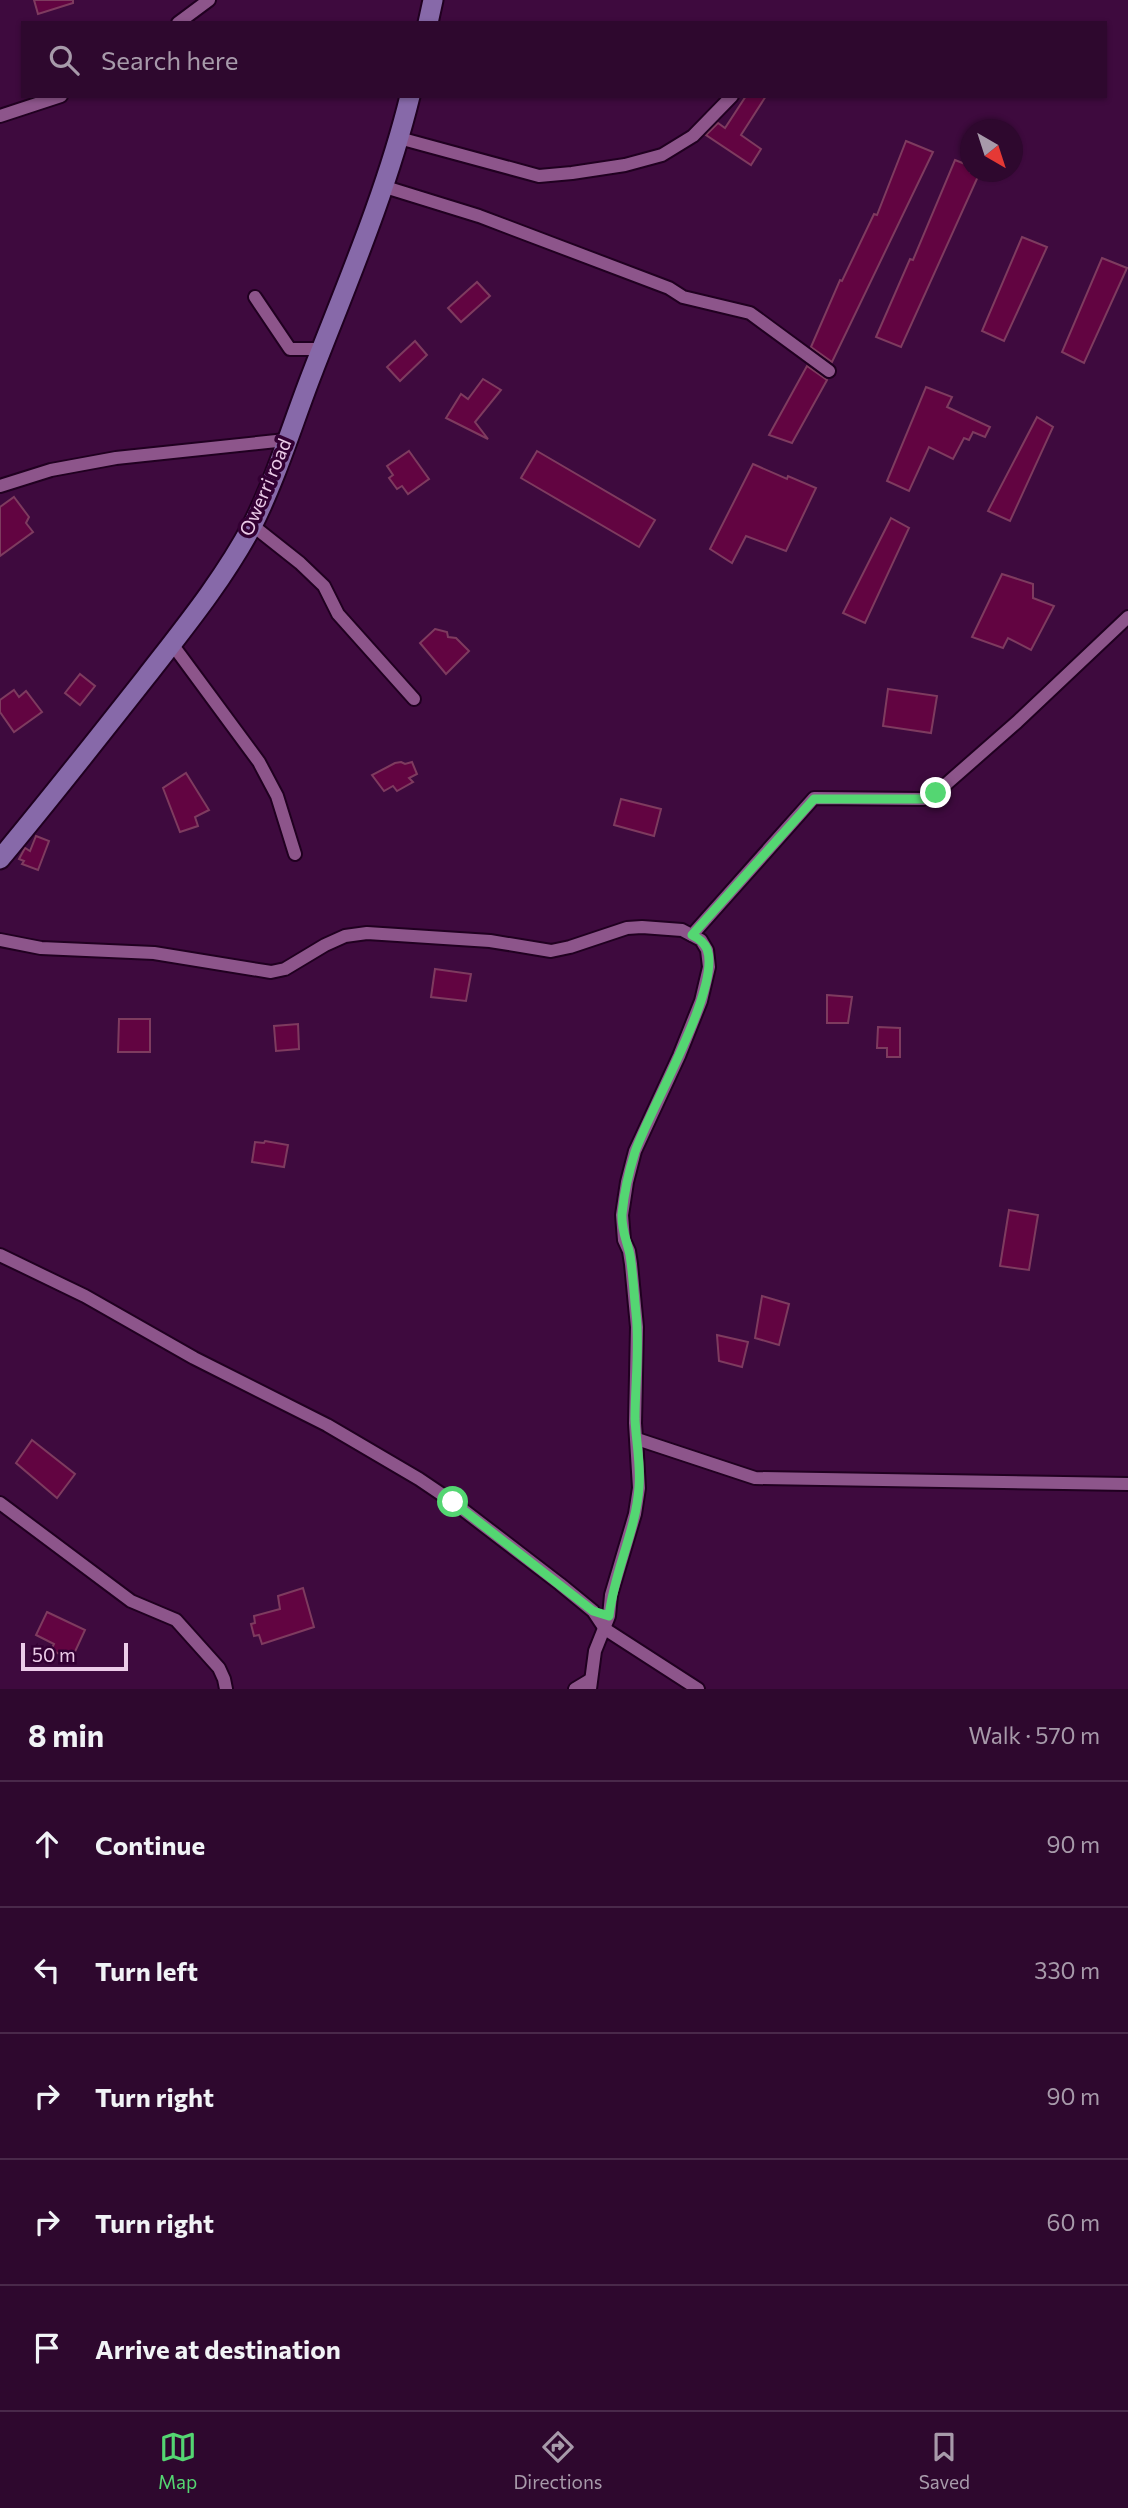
<!DOCTYPE html>
<html lang="en">
<head>
<meta charset="utf-8">
<style>
  body { margin:0; font-family:Commissioner,sans-serif; background:#361136; color:#f1f3f6 }
  .compass { position:absolute; left:960px; top:119px; width:63px; height:63px; border-radius:50%; background:#2e082e; box-shadow:0 2px 5px #0004; rotate:141deg }
  .scale { position:absolute; left:21px; bottom:18px; width:107px; box-sizing:border-box; padding-left:7px; border:4px solid #eccce9; border-top:0; font-size:19px; line-height:24px; white-space:nowrap; color:#eccce9; -webkit-text-stroke:5px #303; paint-order:stroke }
  .stop { position:absolute; width:21px; height:21px; margin:-16px; border:5px solid #54d672; border-radius:50%; background:#fff }
  .stop.end { background:#54d672; border-color:#fff; box-shadow:0 2px 7px #0008 }
  .list { margin:0; padding:0; list-style:none }
  h2 { display:flex; justify-content:space-between; align-items:center; height:91px; margin:0; padding:0 28px; font-size:30px }
  h2 small { font-size:23px; font-weight:400; color:#a79aaa }
  .list li { display:grid; grid-template-columns:46px 1fr auto; gap:21px; align-items:center; box-sizing:border-box; height:126px; padding:0 28px; border-top:2px solid #49294a }
  .list b { display:block; font-size:26px; white-space:nowrap }
  .list em { font-size:23px; font-style:normal; color:#a79aaa }
  .icon { flex:none; width:38px; height:38px; fill:none; stroke:currentColor; stroke-width:2; stroke-linecap:round; stroke-linejoin:round }
  .map { position:relative; flex:none; width:1128px; height:1689px; overflow:hidden }
  .search { position:absolute; background:#2e082e; box-shadow:0 2px 5px #0004; left:21px; right:21px; top:21px; height:77px; display:flex; align-items:center; gap:18px; box-sizing:border-box; padding:0 24px; border-radius:0px; color:#a79aaa; font-size:26px }
  .sheet { height:721px; background:#2e082e }
  nav { display:flex; justify-content:space-around; align-items:center; box-sizing:border-box; height:98px; border-top:2px solid #49294a; background:#2e082e; font-size:19px; color:#a79aaa }
  nav a { display:grid; justify-items:center; gap:4px }
  nav .on { color:#54d672 }
  .map>svg:first-child { display:block }
</style>
</head>
<body>
<div class="map">
<svg width="1128" height="1689" viewBox="0 0 1128 1689">
  <rect width="100%" height="100%" fill="#3e0a3e"/>
  <g fill="#620441" stroke="#7e3b5f" stroke-width="2">
    <polygon points="34,0 73,0 73,3 38,14"/>
    <polygon points="746,96 766,96 741,135 761,149 751,165 706,135 718,123 725,128"/>
    <polygon points="906,141 933,152 832,362 811,347 840,280 842,281 874,214 877,215"/>
    <polygon points="955,160 970,166 970,172 980,172 901,347 876,337 910,259 913,260"/>
    <polygon points="1022,237 1047,247 1004,341 982,331"/>
    <polygon points="1102,258 1127,268 1084,363 1062,352"/>
    <polygon points="477,282 490,296 461,322 448,308"/>
    <polygon points="415,341 427,355 400,381 387,367"/>
    <polygon points="807,366 827,380 792,443 769,435"/>
    <polygon points="483,379 501,390 475,422 488,439 446,418 461,394 468,399"/>
    <polygon points="926,387 952,397 947,407 990,427 985,437 973,432 969,440 964,438 953,459 929,447 909,491 887,481"/>
    <polygon points="1037,417 1053,427 1010,521 988,511"/>
    <polygon points="409,451 429,479 408,494 402,486 397,489 389,478 393,475 387,466"/>
    <polygon points="537,451 655,520 639,547 521,478"/>
    <polygon points="753,464 787,479 788,476 816,488 786,551 746,536 732,563 710,549"/>
    <polygon points="14,497 29,517 26,523 33,532 0,556 0,507"/>
    <polygon points="891,518 909,528 865,623 843,613"/>
    <polygon points="1002,574 1033,584 1033,598 1054,606 1031,650 1008,638 1003,648 972,637"/>
    <polygon points="435,629 447,632 448,637 456,638 469,651 446,674 420,643"/>
    <polygon points="80,674 95,686 80,705 65,693"/>
    <polygon points="888,689 937,696 931,733 883,726"/>
    <polygon points="14,690 19,697 26,691 42,712 14,732 0,712 0,700"/>
    <polygon points="401,762 405,764 412,762 417,774 409,778 413,782 397,791 393,786 384,791 372,775 395,763"/>
    <polygon points="186,773 209,810 195,817 198,826 180,832 163,788"/>
    <polygon points="621,799 661,809 654,836 614,825"/>
    <polygon points="36,836 49,841 38,870 22,864 24,861 19,859 25,848 30,851"/>
    <polygon points="435,969 471,974 466,1001 431,997"/>
    <polygon points="827,995 852,997 848,1023 827,1023"/>
    <polygon points="119,1019 150,1019 150,1052 118,1052"/>
    <polygon points="298,1024 299,1049 276,1051 274,1026"/>
    <polygon points="878,1027 900,1028 900,1057 887,1057 887,1048 877,1048"/>
    <polygon points="265,1141 288,1145 284,1167 252,1162 255,1142 264,1143"/>
    <polygon points="1009,1210 1038,1215 1029,1270 1000,1266"/>
    <polygon points="762,1296 789,1304 779,1345 755,1338"/>
    <polygon points="717,1335 748,1342 742,1367 719,1361"/>
    <polygon points="32,1440 75,1474 57,1498 16,1463"/>
    <polygon points="303,1588 314,1627 262,1644 259,1635 254,1636 251,1624 255,1623 254,1616 280,1609 278,1596"/>
    <polygon points="47,1612 85,1630 73,1656 65,1653 64,1656 51,1650 54,1644 36,1635"/>
  </g>
  <g fill="none" stroke-linecap="round" stroke-linejoin="round">
    <g stroke="#200020" stroke-width="16">
      <g id="street">
        <polyline points="178,23 209,0"/>
        <polyline points="0,116 61,96"/>
        <polyline points="399,138 539,176 572,173 625,165 662,155 693,136 732,96"/>
        <polyline points="382,186 479,216 669,288 683,297 750,313 829,371"/>
        <polyline points="255,297 290,349 321,349"/>
        <polyline points="0,486 51,470 116,458 286,440"/>
        <polyline points="252,525 300,563 324,586 338,614 414,699"/>
        <polyline points="172,644 259,762 277,796 295,854"/>
        <polyline points="692,935 814,798 923,799 936,793 1017,722 1128,617"/>
        <polyline points="0,940 41,948 154,953 271,972 285,969 325,945 345,936 367,933 490,941 551,951 570,947 627,928 642,927 682,930 701,940 707,950 709,967 701,1001 679,1056 635,1151 627,1182 622,1215 624,1240 629,1251 631,1264 637,1327 635,1423 639,1488 635,1514 611,1595 609,1616 595,1651 590,1689"/>
        <polyline points="0,1255 85,1296 194,1358 327,1425 419,1479 453,1502 560,1584 593,1611 605,1629 698,1689"/>
        <polyline points="637,1439 755,1478 1128,1484"/>
        <polyline points="0,1503 131,1601 176,1620 219,1668 224,1679 226,1689"/>
        <polyline points="575,1689 590,1680"/>
      </g>
    </g>
    <g stroke="#200020" stroke-width="23">
      <g id="secondary">
        <polyline points="428,23 433,0"/>
        <path d="M 0,859 C 50,799 98,738 146,677 C 184,628 224,579 253,524 C 277,476 293,422 313,371 C 348,281 387,190 410,96"/>
      </g>
    </g>
    <use href="#street" stroke="#8d558b" stroke-width="12"/>
    <use href="#secondary" stroke="#8769a9" stroke-width="19"/>
  </g>
  <g fill="none" stroke-linecap="round" stroke-linejoin="round">
    <path stroke="#54d672" stroke-width="9" d="M 453,1502 L 593,1611 L 609,1616 C 614,1572 636,1531 639,1487 C 641,1464 636,1441 635,1419 C 635,1384 640,1347 636,1313 C 634,1294 633,1274 630,1255 C 627,1241 621,1229 622,1214 C 624,1193 629,1171 635,1152 C 649,1110 722,987 707,949 C 704,942 698,938 692,935 L 814,799 L 923,799 L 936,793"/>
  </g>
  <g text-anchor="middle" stroke-width="7" stroke-linejoin="round" paint-order="stroke">
    <g font-size="19" fill="#eccce9" stroke="#303">
      <text transform="translate(265 487) rotate(-67)" y="7">Owerri road</text>
    </g>
  </g>
</svg>
<svg class="compass" viewBox="-18 -18 36 36"><path d="M0-13l5 13h-10z" fill="#e53935"/><path d="M0 13l5-13h-10z" fill="#a79aaa"/></svg>
<div class="scale">50 m</div>
<div class="stop" style="left:453px;top:1502px"></div>
<div class="stop end" style="left:936px;top:793px"></div>
<div class="search"><svg class="icon" aria-label="search" viewBox="0 0 24 24"><circle cx="10" cy="10" r="6"/><path d="M15 15l6 6"/></svg>Search here</div>
</div>
<section class="sheet">
<h2>8 min<small>Walk · 570 m</small></h2>
<ul class="list">
<li><svg class="icon" aria-label="ahead" viewBox="0 0 24 24"><path d="M12 20V5M6 11l6-6 6 6"/></svg><div><b>Continue</b></div><em>90 m</em></li>
<li><svg class="icon" aria-label="left" viewBox="0 0 24 24"><path d="M17 20v-9H6M10 6l-5 5 5 5"/></svg><div><b>Turn left</b></div><em>330 m</em></li>
<li><svg class="icon" aria-label="right" viewBox="0 0 24 24"><path d="M7 20v-9h11M14 6l5 5-5 5"/></svg><div><b>Turn right</b></div><em>90 m</em></li>
<li><svg class="icon" aria-label="right" viewBox="0 0 24 24"><path d="M7 20v-9h11M14 6l5 5-5 5"/></svg><div><b>Turn right</b></div><em>60 m</em></li>
<li><svg class="icon" aria-label="arrive" viewBox="0 0 24 24"><path d="M6 21V4h12l-3 4 3 4H6"/></svg><div><b>Arrive at destination</b></div></li>
</ul>
</section>
<nav>
<a class="on"><svg class="icon" aria-label="map" viewBox="0 0 24 24"><path d="M3 6l6-2 6 2 6-2v14l-6 2-6-2-6 2zM9 4v14M15 6v14"/></svg>Map</a>
<a><svg class="icon" aria-label="directions" viewBox="0 0 24 24"><path d="M12 3l9 9-9 9-9-9zM9 14v-3h6M13 9l2 2-2 2"/></svg>Directions</a>
<a><svg class="icon" aria-label="saved" viewBox="0 0 24 24"><path d="M7 4h10v16l-5-4-5 4z"/></svg>Saved</a>
</nav>
</body>
</html>
